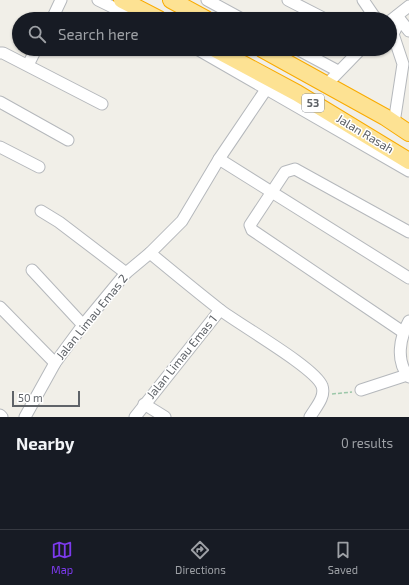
<!DOCTYPE html>
<html lang="en">
<head>
<meta charset="utf-8">
<style>
  body { margin:0; font-family:"Exo 2",sans-serif; background:#242831; color:#f1f3f6 }
  .scale { position:absolute; left:12px; bottom:10px; width:68px; box-sizing:border-box; padding-left:4px; border:2px solid #5f6368; border-top:0; font-size:11px; line-height:14px; white-space:nowrap; color:#5f6368; -webkit-text-stroke:3px #fff; paint-order:stroke }
  .list { margin:0; padding:0; list-style:none }
  h2 { display:flex; justify-content:space-between; align-items:center; height:52px; margin:0; padding:0 16px; font-size:17px }
  h2 small { font-size:13px; font-weight:400; color:#9ea1a6 }
  .icon { flex:none; width:22px; height:22px; fill:none; stroke:currentColor; stroke-width:2; stroke-linecap:round; stroke-linejoin:round }
  .map { position:relative; flex:none; width:409px; height:417px; overflow:hidden }
  .search { position:absolute; background:#171b24; box-shadow:0 1px 3px #0004; left:12px; right:12px; top:12px; height:44px; display:flex; align-items:center; gap:10px; box-sizing:border-box; padding:0 14px; border-radius:22px; color:#9ea1a6; font-size:15px }
  .sheet { height:112px; background:#171b24 }
  nav { display:flex; justify-content:space-around; align-items:center; box-sizing:border-box; height:56px; border-top:1px solid #363941; background:#171b24; font-size:11px; color:#9ea1a6 }
  nav a { display:grid; justify-items:center; gap:2px }
  nav .on { color:#7c3aed }
  .map>svg:first-child { display:block }
</style>
</head>
<body>
<div class="map">
<svg width="409" height="417" viewBox="0 0 409 417">
  <rect width="100%" height="100%" fill="#f1efe8"/>
  <g fill="none" stroke-linecap="round" stroke-linejoin="round">
    <g stroke="#b5b8bc" stroke-width="13">
      <g id="minor">
        <polyline points="98,0 137,19"/>
        <polyline points="207,0 242,19"/>
        <polyline points="288,0 325,19"/>
        <polyline points="363,0 376,19"/>
        <polyline points="397,16 409,31"/>
        <polyline points="52,19 61,0"/>
        <polyline points="390,21 409,6"/>
        <polyline points="197,49 409,171"/>
        <polyline points="297,49 338,71"/>
        <polyline points="0,53 3,53 102,104"/>
        <polyline points="28,65 36,49"/>
        <polyline points="327,84 361,49"/>
        <polyline points="0,102 68,140"/>
        <polyline points="394,123 403,64 393,34 400,20"/>
        <polyline points="0,147 39,167"/>
        <polyline points="219,159 409,278"/>
        <polyline points="41,211 59,222 126,273"/>
        <path d="M 150,253 C 173,272 196,291 219,309 C 238,324 316,368 322,386 C 326,397 315,408 310,417"/>
        <polyline points="32,270 83,325"/>
        <polyline points="0,307 55,363"/>
        <path d="M 409,321 C 400,337 395,361 409,377"/>
        <polyline points="403,332 252,230 250,225 285,172 295,169 409,232"/>
        <polyline points="361,390 407,375"/>
        <polyline points="144,404 165,417"/>
        <polyline points="0,415 2,417"/>
        <polyline points="25,417 55,363 83,325 126,273 150,253 182,221 219,159 267,88"/>
        <polyline points="135,417 220,310"/>
      </g>
    </g>
    <g stroke="#f9ab00" stroke-width="18">
      <g id="highway">
        <polyline points="122,0 159,19"/>
        <polyline points="171,0 206,19"/>
        <polyline points="215,49 297,93 409,161"/>
        <polyline points="262,49 385,117 409,133"/>
      </g>
    </g>
    <polyline stroke="#9cc7a9" stroke-width="1.5" stroke-dasharray="4 2" stroke-linecap="butt" points="332,394 352,392"/>
    <use href="#minor" stroke="#fff" stroke-width="11"/>
    <use href="#highway" stroke="#fde293" stroke-width="16"/>
  </g>
  <g text-anchor="middle" stroke-width="3" stroke-linejoin="round" paint-order="stroke">
    <rect fill="#fff" stroke="#8f9295" stroke-width="1" x="302" y="94" width="22" height="18" rx="3"/>
    <g font-size="11" font-weight="bold" fill="#5f6368">
      <text x="313" y="107">53</text>
    </g>
    <g font-size="12" fill="#5f6368" stroke="#fff">
      <text transform="translate(365 134) rotate(31)" y="4">Jalan Rasah</text>
      <text transform="translate(92 317) rotate(-51)" y="4">Jalan Limau Emas 2</text>
      <text transform="translate(182 357) rotate(-51)" y="4">Jalan Limau Emas 1</text>
    </g>
  </g>
</svg>
<div class="scale">50 m</div>
<div class="search"><svg class="icon" aria-label="search" viewBox="0 0 24 24"><circle cx="10" cy="10" r="6"/><path d="M15 15l6 6"/></svg>Search here</div>
</div>
<section class="sheet">
<h2>Nearby<small>0 results</small></h2>
<ul class="list">
</ul>
</section>
<nav>
<a class="on"><svg class="icon" aria-label="map" viewBox="0 0 24 24"><path d="M3 6l6-2 6 2 6-2v14l-6 2-6-2-6 2zM9 4v14M15 6v14"/></svg>Map</a>
<a><svg class="icon" aria-label="directions" viewBox="0 0 24 24"><path d="M12 3l9 9-9 9-9-9zM9 14v-3h6M13 9l2 2-2 2"/></svg>Directions</a>
<a><svg class="icon" aria-label="saved" viewBox="0 0 24 24"><path d="M7 4h10v16l-5-4-5 4z"/></svg>Saved</a>
</nav>
</body>
</html>
